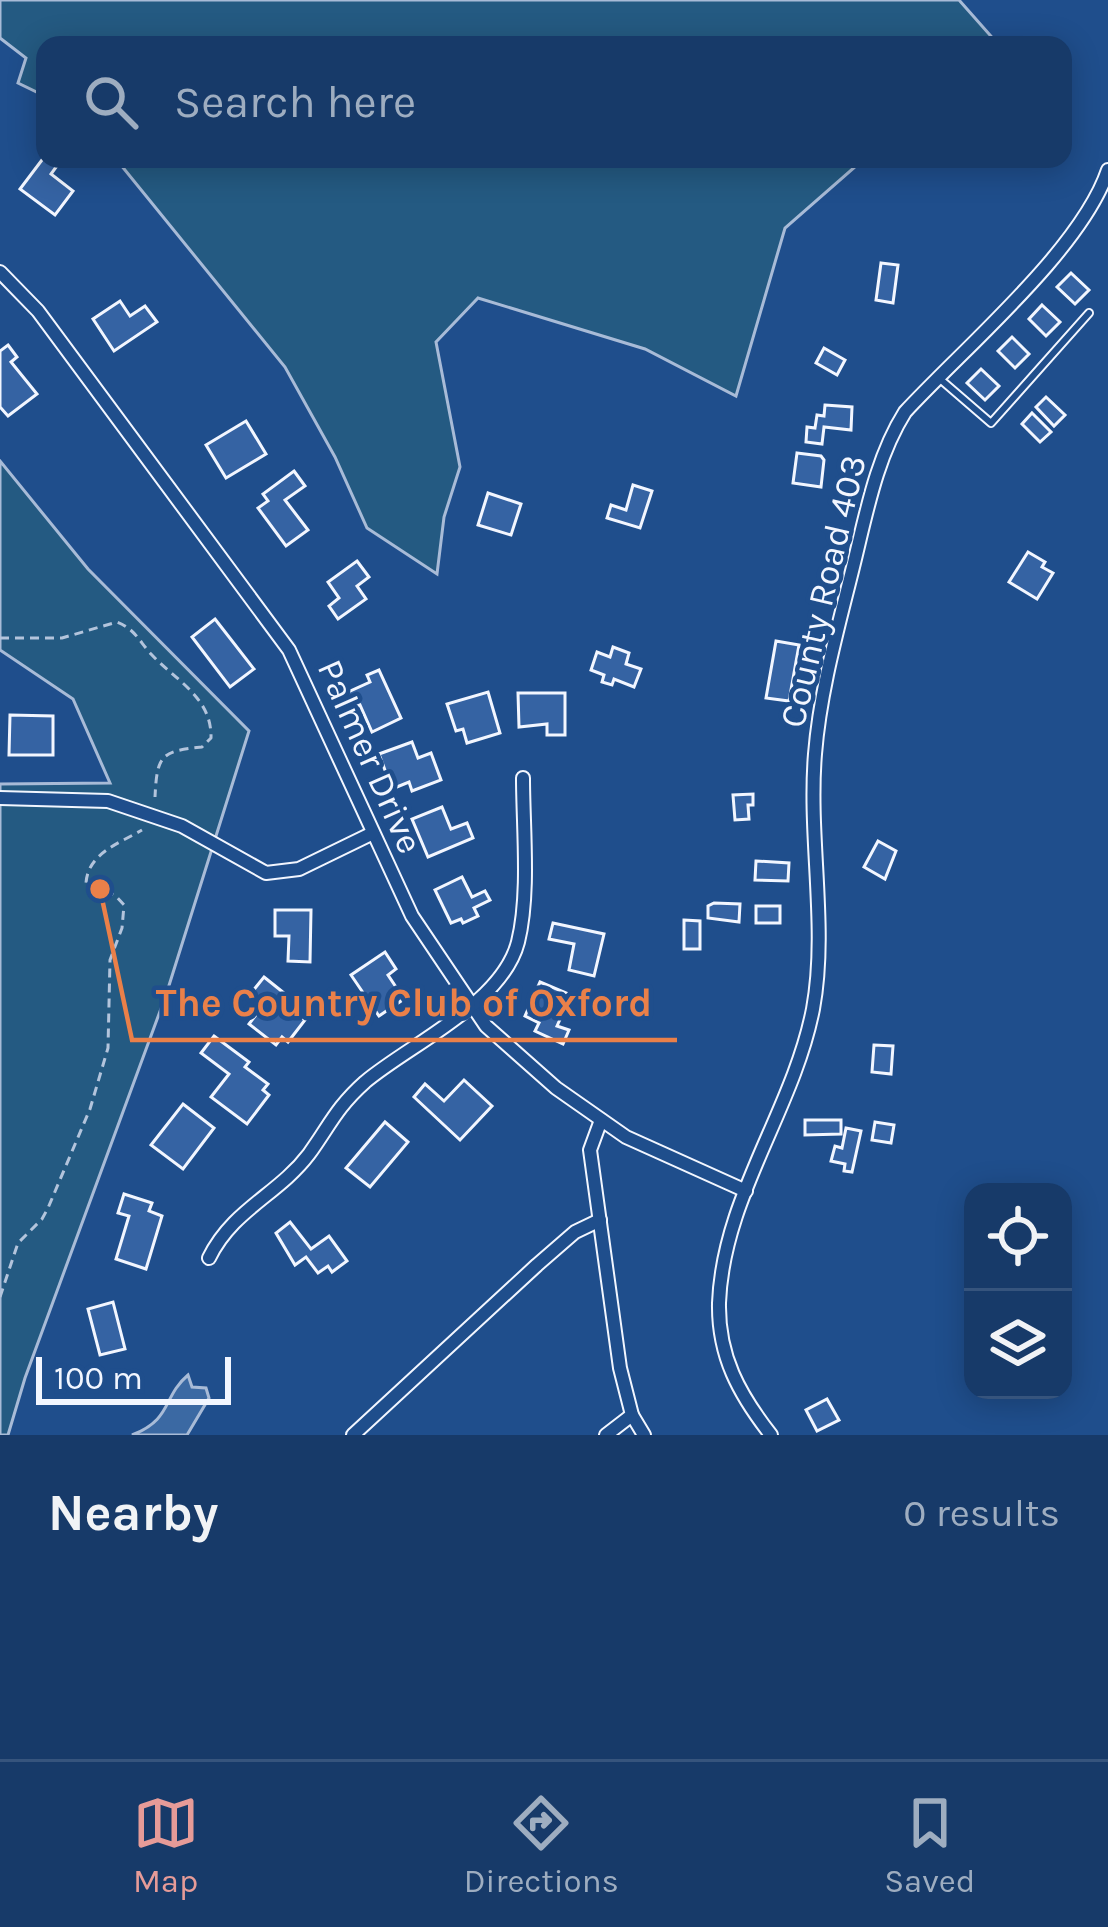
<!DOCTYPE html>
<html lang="en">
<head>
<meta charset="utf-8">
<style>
  body { margin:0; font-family:Karla,sans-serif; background:#20416f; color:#f1f3f6 }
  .controls { position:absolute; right:36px; bottom:36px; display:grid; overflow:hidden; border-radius:24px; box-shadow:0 6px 30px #0003 }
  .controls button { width:108px; height:108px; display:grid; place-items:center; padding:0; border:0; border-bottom:3px solid #36547d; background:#173a69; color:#f1f3f6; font:60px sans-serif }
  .scale { position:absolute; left:36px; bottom:30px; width:195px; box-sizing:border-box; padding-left:12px; border:6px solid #f2f6ff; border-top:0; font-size:33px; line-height:42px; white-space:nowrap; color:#f2f6ff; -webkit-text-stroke:9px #1f4e8c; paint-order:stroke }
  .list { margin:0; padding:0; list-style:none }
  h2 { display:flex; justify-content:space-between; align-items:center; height:156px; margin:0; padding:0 48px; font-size:51px }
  h2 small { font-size:39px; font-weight:400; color:#9eadc0 }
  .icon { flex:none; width:66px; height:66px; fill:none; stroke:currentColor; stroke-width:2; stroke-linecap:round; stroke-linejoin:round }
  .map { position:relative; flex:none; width:1108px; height:1435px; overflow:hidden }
  .search { position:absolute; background:#173a69; box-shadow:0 6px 30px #0003; left:36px; right:36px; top:36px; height:132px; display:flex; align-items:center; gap:30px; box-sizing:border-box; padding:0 42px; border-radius:24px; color:#9eadc0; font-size:45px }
  .sheet { height:324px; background:#173a69 }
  nav { display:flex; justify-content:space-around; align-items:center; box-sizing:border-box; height:168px; border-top:3px solid #36547d; background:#173a69; font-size:33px; color:#9eadc0 }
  nav a { display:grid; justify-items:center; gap:6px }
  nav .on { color:#e69b98 }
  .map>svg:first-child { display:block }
</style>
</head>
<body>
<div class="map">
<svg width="1108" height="1435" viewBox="0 0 1108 1435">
  <rect width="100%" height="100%" fill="#1f4e8c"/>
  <g fill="#245a82" stroke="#a8bbd7" stroke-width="3">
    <polygon points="0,0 959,0 997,43 45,45 45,96 18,83 26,58 0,38"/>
    <polygon points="116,159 864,159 785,228 736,396 645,349 478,298 436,342 460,467 444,517 437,574 367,528 335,457 285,367"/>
    <polygon points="0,461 88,569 249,731 166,995 25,1378 8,1435 0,1435 0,784 110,783 73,699 0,650"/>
  </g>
  <path fill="#3b69a3" stroke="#a8bbd7" stroke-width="3" d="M 188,1375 L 192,1387 L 206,1388 L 209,1398 L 187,1435 L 132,1435 C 173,1419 162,1397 188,1375 Z"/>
  <g fill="#3563a3" stroke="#f2f6ff" stroke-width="3">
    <polygon points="45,156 62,159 51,174 73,191 55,215 20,189"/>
    <polygon points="881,263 898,265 893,303 876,300"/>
    <polygon points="1071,273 1089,290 1075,304 1057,287"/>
    <polygon points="120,301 130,316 145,306 157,322 114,351 93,319"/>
    <polygon points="1042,305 1060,322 1046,336 1029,319"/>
    <polygon points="1012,337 1029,354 1015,368 998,351"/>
    <polygon points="8,345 17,357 11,362 37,394 8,416 0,407 0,351"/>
    <polygon points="824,348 845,360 837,375 816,363"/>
    <polygon points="981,369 999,386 985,400 967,383"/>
    <polygon points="1046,397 1065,415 1054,426 1036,407"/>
    <polygon points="825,405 852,407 851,430 824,427 822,444 806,442 807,427 815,428 817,415 824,416"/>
    <polygon points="1032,413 1051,432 1040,442 1022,424"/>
    <polygon points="246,421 266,454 226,478 206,445"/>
    <polygon points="797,453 821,456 824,460 821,487 793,483"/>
    <polygon points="294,471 305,486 285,500 308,530 286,546 258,508 268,501 263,494"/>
    <polygon points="633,485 652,491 640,528 607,518 611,505 626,510"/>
    <polygon points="488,493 521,504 511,535 478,525"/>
    <polygon points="1028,552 1045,562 1042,567 1053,573 1037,599 1009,582"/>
    <polygon points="357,561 369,577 357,586 366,599 338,619 329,606 339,598 328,582"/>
    <polygon points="215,619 254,669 230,687 192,637"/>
    <polygon points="776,641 799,645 789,701 766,698"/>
    <polygon points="613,647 629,653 626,664 641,669 634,687 614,679 612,685 602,682 604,675 591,670 597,652 610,657"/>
    <polygon points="379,670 401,718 372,732 360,705 353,708 346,693 370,682 367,675"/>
    <polygon points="488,692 500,733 467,743 463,729 456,731 447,704"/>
    <polygon points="518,693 565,693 565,735 547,735 547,724 519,727"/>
    <polygon points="10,715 53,716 53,755 9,755"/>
    <polygon points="412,742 418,758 431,753 441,780 412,791 409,782 392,789 379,754"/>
    <polygon points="753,794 753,805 748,805 749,819 735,820 733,795"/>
    <polygon points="442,807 451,829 467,823 473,838 428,857 412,819"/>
    <polygon points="878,841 896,851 885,879 864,867"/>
    <polygon points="756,861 789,863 788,881 755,880"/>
    <polygon points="462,877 472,897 485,891 490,900 474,908 478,916 463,923 461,919 451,923 435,890"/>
    <polygon points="714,903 740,904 739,922 708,918 708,906"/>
    <rect x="756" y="906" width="24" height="17"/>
    <polygon points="275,910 311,910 310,962 288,961 289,936 275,936"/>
    <polygon points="684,920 700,921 700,949 684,949"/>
    <polygon points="553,923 604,934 594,976 569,970 574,944 549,939"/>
    <polygon points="385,952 396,969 388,975 404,999 379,1016 351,975"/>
    <polygon points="264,977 304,1009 299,1015 305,1020 288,1042 282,1037 276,1045 249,1024 265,1003 252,992"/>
    <polygon points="540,982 571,995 557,1026 569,1030 563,1044 535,1031 539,1023 525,1016"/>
    <polygon points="214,1036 249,1062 245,1067 268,1084 263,1090 269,1095 247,1124 211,1097 229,1074 201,1053"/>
    <polygon points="874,1045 893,1046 891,1074 872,1072"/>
    <polygon points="464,1080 492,1106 460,1140 414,1097 425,1084 444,1101"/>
    <polygon points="183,1104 214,1128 183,1169 151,1145"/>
    <polygon points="805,1120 841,1120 841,1134 805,1135"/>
    <polygon points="385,1122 408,1142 370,1187 346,1168"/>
    <polygon points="875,1122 894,1125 891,1143 872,1140"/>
    <polygon points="846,1128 861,1131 852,1172 844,1171 845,1164 831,1161 835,1146 842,1148"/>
    <polygon points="124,1194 152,1203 149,1211 162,1216 146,1269 116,1259 129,1216 118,1213"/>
    <polygon points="290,1222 311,1249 329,1236 347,1261 332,1272 328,1266 318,1273 306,1257 295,1265 276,1233"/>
    <polygon points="113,1302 125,1349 100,1355 88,1309"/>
    <polygon points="827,1399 839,1420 817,1431 806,1410"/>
  </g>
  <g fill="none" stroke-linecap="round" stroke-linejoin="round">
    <g stroke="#f2f6ff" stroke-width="10">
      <polyline id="lane" points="940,379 991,423 1089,313"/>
    </g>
    <g stroke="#f2f6ff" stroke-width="16">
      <g id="street">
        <polyline points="0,272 38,311 289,650 412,916 486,1026 556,1088 626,1137 746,1191"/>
        <polyline points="0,798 108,801 182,826 266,873 299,869 373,833"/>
        <polyline points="601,1120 590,1150 620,1368 632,1415 644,1435"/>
        <path d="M 209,1258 C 233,1209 278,1195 309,1154 C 330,1125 336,1108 365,1082 C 410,1044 502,1004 518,942 C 530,894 523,827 523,778"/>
        <polyline points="353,1435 537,1265 575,1232 600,1220"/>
        <polyline points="606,1435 632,1415"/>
        <path d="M 771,1435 C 739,1394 718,1356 719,1303 C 723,1197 793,1111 813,1009 C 828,928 808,838 815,754 C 820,691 838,628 853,567 C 866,515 876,458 905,412 C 964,348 1081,250 1108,170"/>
      </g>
    </g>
    <g stroke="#b3c4dc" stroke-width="3" stroke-dasharray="9 6" stroke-linecap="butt">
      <path d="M 0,638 L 62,638 L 117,622 C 135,629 139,641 151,654 C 175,680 212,697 211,738 L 202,747 C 161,751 157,755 155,797"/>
      <path d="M 0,1297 L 18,1243 L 42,1219 L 48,1208 L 90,1109 L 108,1048 L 110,960 L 122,928 L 124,905 L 115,895 L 86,883 C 88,853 120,843 142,830"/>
    </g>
    <use href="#lane" stroke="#1f4e8c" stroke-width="6"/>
    <use href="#street" stroke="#1f4e8c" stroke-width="12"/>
  </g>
  <g text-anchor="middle" stroke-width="9" stroke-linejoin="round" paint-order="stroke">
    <g font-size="36" fill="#f2f6ff" stroke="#1f4e8c">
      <text transform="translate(822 591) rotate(-77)" y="13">County Road 403</text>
      <text transform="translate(371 756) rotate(66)" y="13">Palmer Drive</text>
    </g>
  </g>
  <path fill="none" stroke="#ea8049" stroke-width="4.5" d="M100 889L132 1040H677"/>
  <circle fill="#ea8049" stroke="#1f4e8c" stroke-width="4.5" cx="100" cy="889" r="12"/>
  <g font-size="39" text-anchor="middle" font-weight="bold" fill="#ea8049" stroke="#1f4e8c" stroke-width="9" stroke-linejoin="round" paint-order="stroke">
    <text x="404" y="1016">The Country Club of Oxford</text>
  </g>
</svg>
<div class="controls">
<button><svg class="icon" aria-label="locate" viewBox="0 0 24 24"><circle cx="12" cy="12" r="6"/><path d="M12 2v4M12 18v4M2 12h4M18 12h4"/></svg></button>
<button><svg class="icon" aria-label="layers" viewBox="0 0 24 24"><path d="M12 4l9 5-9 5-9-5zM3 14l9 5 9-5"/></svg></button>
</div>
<div class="scale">100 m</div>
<div class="search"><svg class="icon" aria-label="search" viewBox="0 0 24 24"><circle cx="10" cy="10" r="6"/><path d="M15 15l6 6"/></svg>Search here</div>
</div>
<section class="sheet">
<h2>Nearby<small>0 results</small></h2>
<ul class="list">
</ul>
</section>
<nav>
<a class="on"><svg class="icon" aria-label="map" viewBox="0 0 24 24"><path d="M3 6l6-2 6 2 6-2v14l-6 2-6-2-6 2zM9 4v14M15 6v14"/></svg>Map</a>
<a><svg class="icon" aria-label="directions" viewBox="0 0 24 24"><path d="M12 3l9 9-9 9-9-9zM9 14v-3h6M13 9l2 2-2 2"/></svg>Directions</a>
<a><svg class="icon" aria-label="saved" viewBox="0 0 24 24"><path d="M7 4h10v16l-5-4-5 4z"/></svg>Saved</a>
</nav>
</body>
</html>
